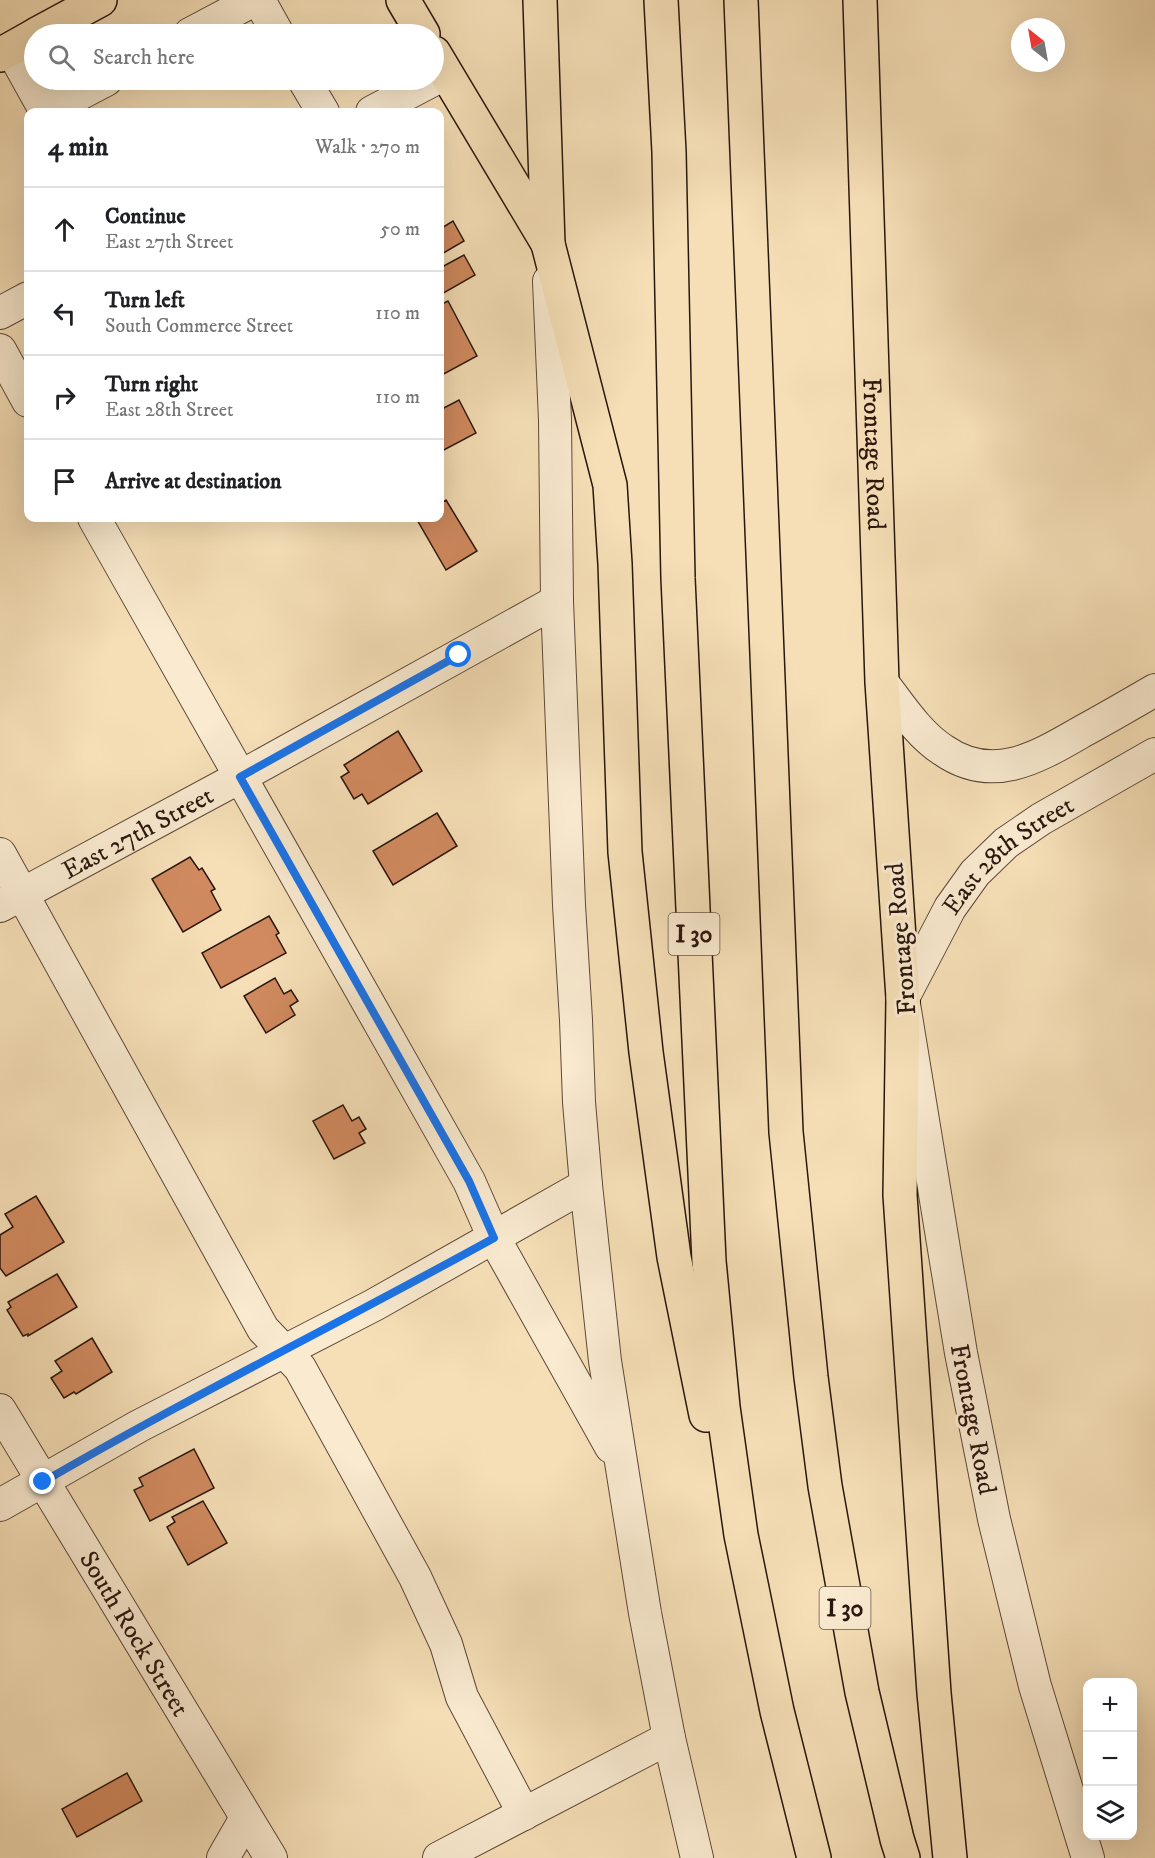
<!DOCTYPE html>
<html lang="en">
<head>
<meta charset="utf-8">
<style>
  body { margin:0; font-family:"IM FELL DW Pica",serif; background:#f2f2f2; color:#202124 }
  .controls { position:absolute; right:18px; bottom:18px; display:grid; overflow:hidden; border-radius:12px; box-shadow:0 6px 24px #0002 }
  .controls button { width:54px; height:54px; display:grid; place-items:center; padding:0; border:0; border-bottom:2px solid #e0e0e0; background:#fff; color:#202124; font:30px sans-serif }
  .compass { position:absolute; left:1011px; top:18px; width:54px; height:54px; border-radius:50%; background:#fff; box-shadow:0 6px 24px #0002; rotate:329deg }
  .stop { position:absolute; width:18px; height:18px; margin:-14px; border:4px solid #1a73e8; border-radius:50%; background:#fff }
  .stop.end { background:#1a73e8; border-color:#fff; box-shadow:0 2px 6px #0008 }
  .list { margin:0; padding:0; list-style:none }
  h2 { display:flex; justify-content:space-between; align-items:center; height:78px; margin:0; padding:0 24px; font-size:26px }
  h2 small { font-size:20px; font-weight:400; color:#757577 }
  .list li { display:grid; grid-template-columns:39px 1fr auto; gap:18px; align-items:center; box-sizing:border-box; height:84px; padding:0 24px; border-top:2px solid #e0e0e0 }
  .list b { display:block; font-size:22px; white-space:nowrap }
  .list p { margin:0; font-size:20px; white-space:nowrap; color:#757577 }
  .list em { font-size:20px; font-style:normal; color:#757577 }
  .icon { flex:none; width:33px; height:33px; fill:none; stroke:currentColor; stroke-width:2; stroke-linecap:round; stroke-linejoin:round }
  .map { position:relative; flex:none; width:1155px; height:1858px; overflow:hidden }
  .search { position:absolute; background:#fff; box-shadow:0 6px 24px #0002; left:24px; top:24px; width:420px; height:66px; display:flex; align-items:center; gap:15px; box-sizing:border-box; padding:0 21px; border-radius:33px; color:#757577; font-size:22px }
  .panel { position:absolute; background:#fff; box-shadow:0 6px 24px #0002; left:24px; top:108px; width:420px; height:414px; border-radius:12px }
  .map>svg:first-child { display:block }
</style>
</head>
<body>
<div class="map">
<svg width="1155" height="1858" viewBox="0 0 1155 1858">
  <rect width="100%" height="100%" fill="#f6dfb7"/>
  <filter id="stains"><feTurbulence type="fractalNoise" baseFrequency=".00333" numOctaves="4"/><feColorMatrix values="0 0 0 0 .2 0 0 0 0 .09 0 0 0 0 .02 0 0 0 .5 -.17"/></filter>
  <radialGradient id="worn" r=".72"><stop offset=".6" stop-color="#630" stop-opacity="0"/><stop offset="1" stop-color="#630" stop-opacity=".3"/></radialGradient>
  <g fill="#d18a5f" stroke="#2a160e" stroke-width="1.5">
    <polygon points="453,221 464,241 440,255 440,229"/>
    <polygon points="464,255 475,275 440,295 440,268"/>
    <polygon points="448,301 477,356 440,376 440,305"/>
    <polygon points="459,400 476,433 440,452 440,410"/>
    <polygon points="446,500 477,551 446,570 416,518 440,518 440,504"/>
    <polygon points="398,731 422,771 368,804 362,794 354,799 341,777 349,772 344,765"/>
    <polygon points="437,813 457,846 393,885 373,851"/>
    <polygon points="190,857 199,870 202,868 215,889 211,891 221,910 183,932 152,879"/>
    <polygon points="269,916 279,933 276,935 286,953 221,988 202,953"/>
    <polygon points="275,978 284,994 291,990 298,1001 290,1006 295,1015 266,1033 244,996"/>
    <polygon points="343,1105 352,1121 359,1117 366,1129 359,1133 365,1143 334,1159 313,1121"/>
    <polygon points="36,1196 64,1242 6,1276 0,1268 0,1235 13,1227 5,1214"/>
    <polygon points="57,1274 77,1307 28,1336 28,1334 23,1336 7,1310 11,1307 8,1302"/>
    <polygon points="92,1338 112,1372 76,1394 74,1392 64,1398 51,1378 62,1371 55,1361"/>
    <polygon points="194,1449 214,1488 150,1521 134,1490 143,1486 139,1478"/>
    <polygon points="203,1501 227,1543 188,1565 167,1527 175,1522 172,1517"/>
    <polygon points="127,1773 142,1801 77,1837 62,1809"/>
  </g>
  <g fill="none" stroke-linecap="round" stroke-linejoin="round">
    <g stroke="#5d4838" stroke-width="34">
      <g id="minor">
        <polyline points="259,0 278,34"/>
        <polyline points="190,34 254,0"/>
        <polyline points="11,49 46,112"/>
        <polyline points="304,80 323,112"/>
        <polyline points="45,112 106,80"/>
        <polyline points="372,112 433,80"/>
        <polyline points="549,281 555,420 557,601 569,905 576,1020 579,1102 586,1185 605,1361 645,1613 669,1738 697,1858"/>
        <polyline points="0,313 28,298"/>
        <polyline points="0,350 28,401"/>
        <polyline points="94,518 469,1181 494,1238 611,1447"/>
        <path d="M 882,682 C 900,705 918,734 943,750 C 993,785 1038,757 1083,731 C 1107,718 1131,704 1155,690"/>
        <polyline points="0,854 263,1329 300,1368 415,1577 446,1644 462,1697 524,1814"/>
        <path id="s1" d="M 0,906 L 240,777 L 557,601"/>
        <path id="s2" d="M 0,1410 L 271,1858"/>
        <polyline points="0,1505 139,1426 374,1305 586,1185"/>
        <polyline points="223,1858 246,1818"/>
        <polyline points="439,1858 669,1738"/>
        <path id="s3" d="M 1088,1858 L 1035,1686 L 994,1519 L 961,1353 L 903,998 L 950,908 L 975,873 L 1006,843 L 1041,819 L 1155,754"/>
      </g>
    </g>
    <g stroke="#2a160e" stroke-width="36">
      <g id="major">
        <polyline points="403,0 423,34"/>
        <polyline points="540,0 548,244"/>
        <path id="s4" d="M 860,0 L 882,682 L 903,998"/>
        <polyline points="37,34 100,0"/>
        <polyline points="434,53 547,242"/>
        <polyline points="0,55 34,36"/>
      </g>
    </g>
    <g stroke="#2a160e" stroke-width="36">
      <g id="highway">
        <polyline points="661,0 669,152 678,578 709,1261 723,1407 741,1535 777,1711 814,1858"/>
        <polyline points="741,0 786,1132 811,1377 825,1486 862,1692 897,1839 903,1858"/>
        <polyline points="548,244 610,485 615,564 625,852 646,1052 674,1257 706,1415"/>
        <polyline points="903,998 900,1195 934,1693 950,1858"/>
      </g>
    </g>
    <use href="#minor" stroke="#f9ead0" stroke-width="32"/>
    <use href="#major" stroke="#f6dfb7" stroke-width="33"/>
    <use href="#highway" stroke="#f6dfb7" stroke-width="33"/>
  </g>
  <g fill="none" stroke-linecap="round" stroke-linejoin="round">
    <path stroke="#1a73e8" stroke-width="8" d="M 43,1482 C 191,1396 344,1321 494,1238 L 469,1181 L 240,777 L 459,655"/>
  </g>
  <g text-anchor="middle" stroke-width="6" stroke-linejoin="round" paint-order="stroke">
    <g fill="#f9ead0" stroke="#685648" stroke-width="1.5">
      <rect x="668.5" y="913" width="51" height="42" rx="4.5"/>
      <rect x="819.5" y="1587" width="51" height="42" rx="4.5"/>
    </g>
    <g font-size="24" font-weight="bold" fill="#2a160e">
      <text x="694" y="942">I 30</text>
      <text x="845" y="1616">I 30</text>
    </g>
    <g font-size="26" fill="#2a160e" stroke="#f9ead0">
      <text dy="9" stroke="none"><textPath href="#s4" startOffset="454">Frontage Road</textPath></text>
      <text dy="9" stroke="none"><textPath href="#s1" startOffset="156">East 27th Street</textPath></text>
      <text dy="9" stroke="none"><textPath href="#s3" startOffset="1062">East 28th Street</textPath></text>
      <text transform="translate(900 939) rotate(-95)" y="9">Frontage Road</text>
      <text transform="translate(974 1419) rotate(79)" y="9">Frontage Road</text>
      <text dy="9" stroke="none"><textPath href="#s2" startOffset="261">South Rock Street</textPath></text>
    </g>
  </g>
  <rect width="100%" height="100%" filter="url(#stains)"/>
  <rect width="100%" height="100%" fill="url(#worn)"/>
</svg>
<div class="controls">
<button>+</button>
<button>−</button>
<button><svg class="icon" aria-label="layers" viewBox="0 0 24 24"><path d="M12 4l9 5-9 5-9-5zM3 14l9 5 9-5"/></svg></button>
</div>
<svg class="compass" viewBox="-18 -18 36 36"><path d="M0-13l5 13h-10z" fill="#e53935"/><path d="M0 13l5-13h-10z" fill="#757577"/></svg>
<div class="stop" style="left:459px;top:655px"></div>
<div class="stop end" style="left:43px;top:1482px"></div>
<div class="search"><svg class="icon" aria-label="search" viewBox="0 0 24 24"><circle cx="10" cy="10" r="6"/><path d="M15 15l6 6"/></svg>Search here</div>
<section class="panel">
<h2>4 min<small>Walk · 270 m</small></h2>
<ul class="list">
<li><svg class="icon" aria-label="ahead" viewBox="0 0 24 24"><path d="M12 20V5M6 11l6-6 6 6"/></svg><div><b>Continue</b><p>East 27th Street</p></div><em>50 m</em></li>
<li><svg class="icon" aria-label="left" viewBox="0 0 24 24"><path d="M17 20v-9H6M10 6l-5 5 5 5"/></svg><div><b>Turn left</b><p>South Commerce Street</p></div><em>110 m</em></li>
<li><svg class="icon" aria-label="right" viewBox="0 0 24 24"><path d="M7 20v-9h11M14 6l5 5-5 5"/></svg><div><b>Turn right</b><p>East 28th Street</p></div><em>110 m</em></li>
<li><svg class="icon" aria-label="arrive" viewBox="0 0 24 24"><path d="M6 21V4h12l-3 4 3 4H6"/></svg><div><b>Arrive at destination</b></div></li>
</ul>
</section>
</div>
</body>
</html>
